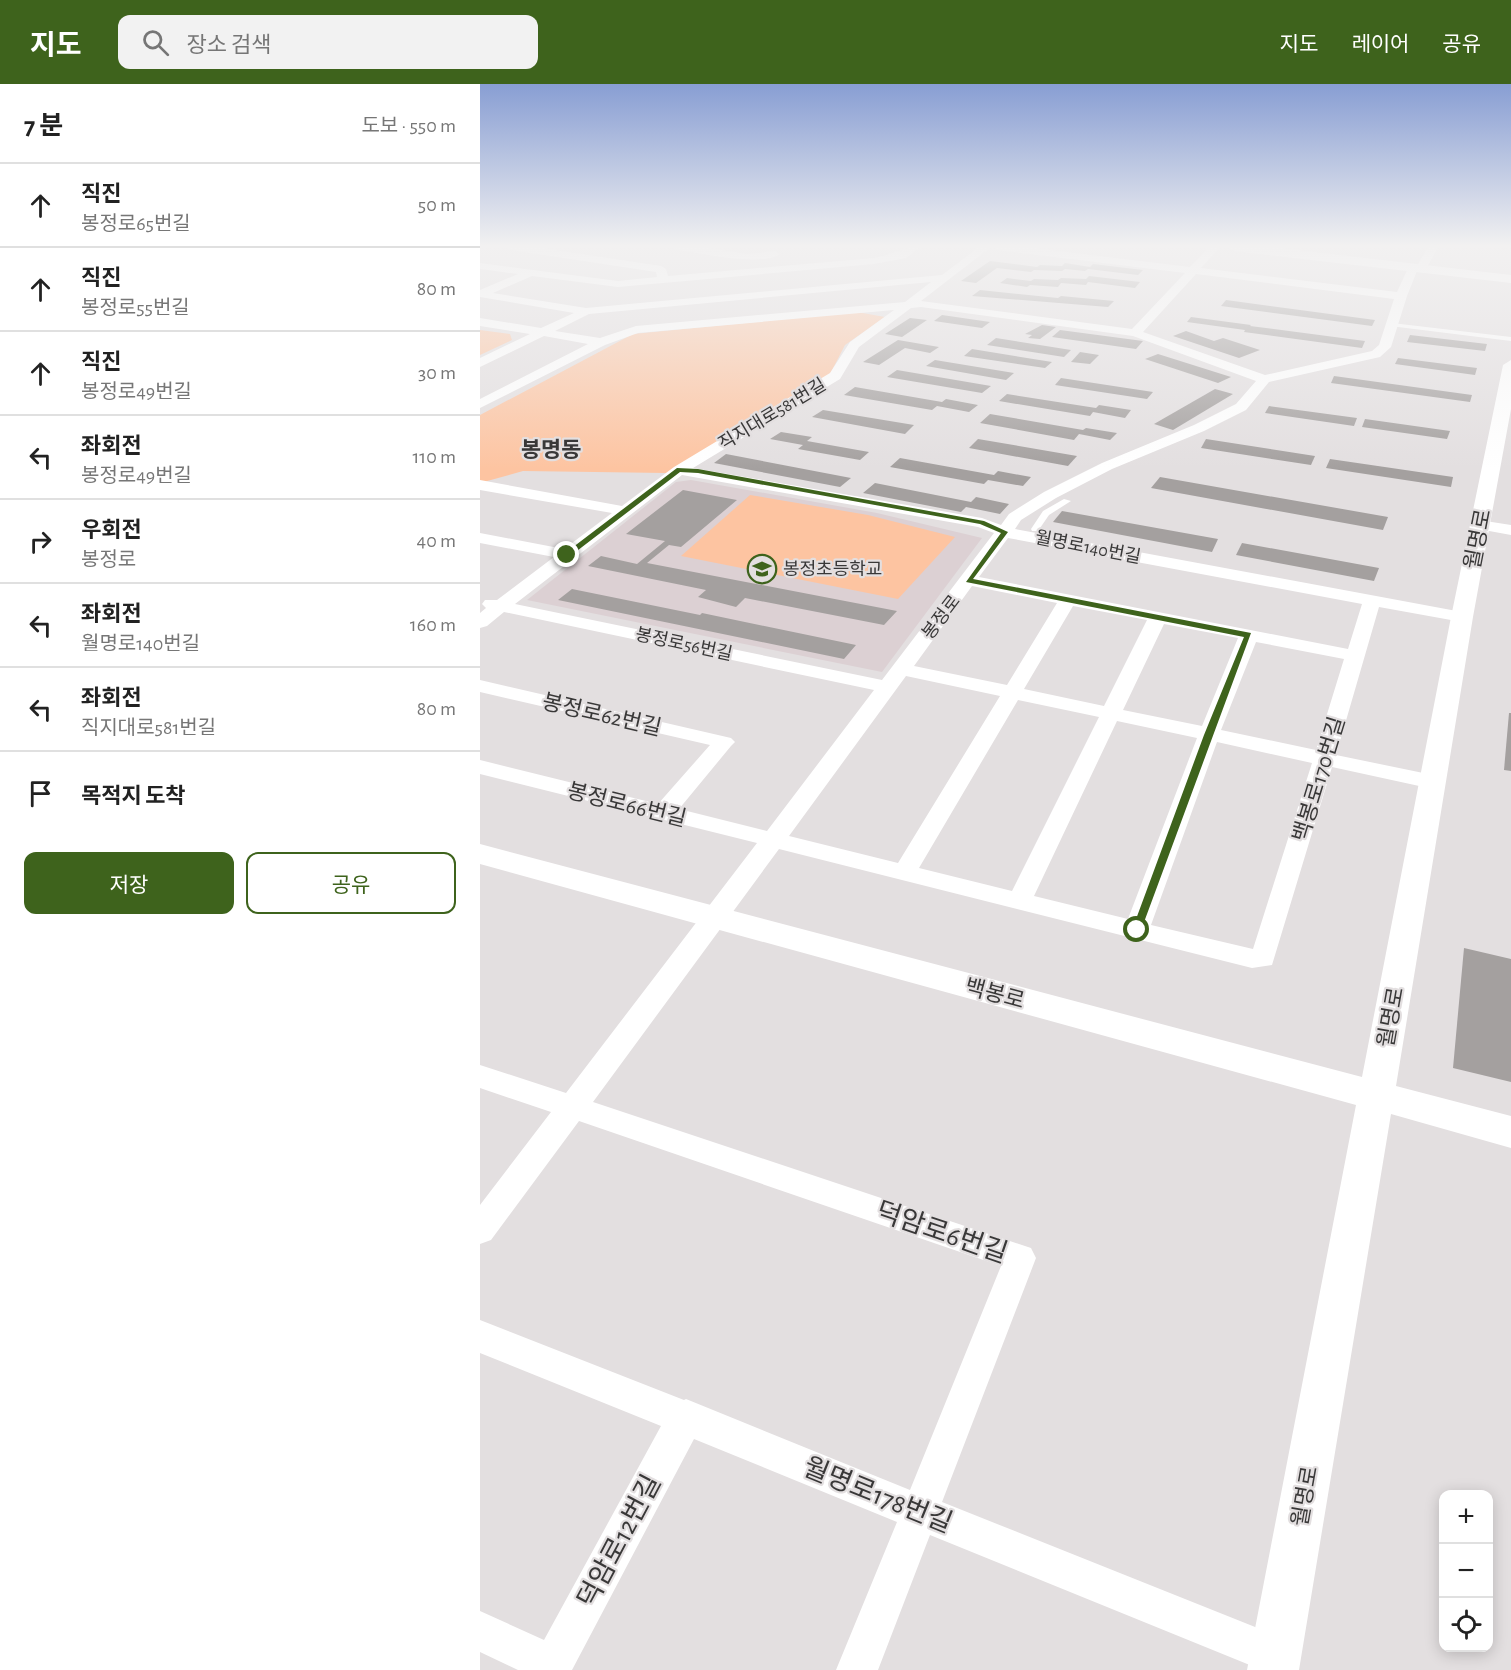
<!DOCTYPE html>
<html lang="ko">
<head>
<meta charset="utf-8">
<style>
  body { margin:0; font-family:"Alegreya Sans","Noto Sans KR",sans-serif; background:#f2f2f2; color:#222 }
  .controls { position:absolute; right:18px; bottom:18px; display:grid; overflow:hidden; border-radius:12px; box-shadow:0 3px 15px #0003 }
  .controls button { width:54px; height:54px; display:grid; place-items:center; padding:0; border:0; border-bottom:2px solid #e0e0e0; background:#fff; color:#222; font:30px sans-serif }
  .stop { position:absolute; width:18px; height:18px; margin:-14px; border:4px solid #3e631c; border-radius:50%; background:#fff }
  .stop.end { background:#3e631c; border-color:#fff; box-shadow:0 2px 6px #0008 }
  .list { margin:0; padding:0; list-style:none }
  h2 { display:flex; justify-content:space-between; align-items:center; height:78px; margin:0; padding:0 24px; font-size:26px }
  h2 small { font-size:20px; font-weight:400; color:#767676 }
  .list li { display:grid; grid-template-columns:39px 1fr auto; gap:18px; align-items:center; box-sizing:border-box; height:84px; padding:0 24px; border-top:2px solid #e0e0e0 }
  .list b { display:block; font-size:22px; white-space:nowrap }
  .list p { margin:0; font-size:20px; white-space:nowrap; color:#767676 }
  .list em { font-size:20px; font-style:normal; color:#767676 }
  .actions { display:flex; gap:12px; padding:18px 24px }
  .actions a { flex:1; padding:14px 0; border:2px solid #3e631c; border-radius:12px; text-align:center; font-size:21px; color:#3e631c }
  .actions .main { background:#3e631c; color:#fff }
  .icon { flex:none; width:33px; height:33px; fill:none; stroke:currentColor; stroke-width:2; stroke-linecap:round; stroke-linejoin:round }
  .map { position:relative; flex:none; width:1031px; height:1586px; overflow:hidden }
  header { display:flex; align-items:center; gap:36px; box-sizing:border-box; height:84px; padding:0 30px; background:#3e631c; color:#fff }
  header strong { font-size:28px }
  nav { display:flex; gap:33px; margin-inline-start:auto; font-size:21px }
  .search { width:420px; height:54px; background:#f2f2f2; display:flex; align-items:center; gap:15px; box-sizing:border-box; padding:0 21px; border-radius:12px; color:#767676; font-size:22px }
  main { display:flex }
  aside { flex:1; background:#fff }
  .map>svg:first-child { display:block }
</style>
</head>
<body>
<header>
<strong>지도</strong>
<div class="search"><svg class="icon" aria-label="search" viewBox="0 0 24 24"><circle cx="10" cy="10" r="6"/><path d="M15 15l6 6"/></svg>장소 검색</div>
<nav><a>지도</a><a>레이어</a><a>공유</a></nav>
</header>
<main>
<aside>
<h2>7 분<small>도보 · 550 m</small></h2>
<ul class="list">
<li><svg class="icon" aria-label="ahead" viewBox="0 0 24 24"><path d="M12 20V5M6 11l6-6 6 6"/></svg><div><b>직진</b><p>봉정로65번길</p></div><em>50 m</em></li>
<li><svg class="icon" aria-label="ahead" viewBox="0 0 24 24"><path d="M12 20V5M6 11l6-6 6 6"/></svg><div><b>직진</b><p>봉정로55번길</p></div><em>80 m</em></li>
<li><svg class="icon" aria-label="ahead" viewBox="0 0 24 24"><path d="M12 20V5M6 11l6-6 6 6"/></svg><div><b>직진</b><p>봉정로49번길</p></div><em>30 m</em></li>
<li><svg class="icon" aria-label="left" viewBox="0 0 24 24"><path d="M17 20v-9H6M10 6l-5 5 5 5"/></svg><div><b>좌회전</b><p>봉정로49번길</p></div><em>110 m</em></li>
<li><svg class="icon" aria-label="right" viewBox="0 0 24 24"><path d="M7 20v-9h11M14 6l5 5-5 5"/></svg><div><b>우회전</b><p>봉정로</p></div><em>40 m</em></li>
<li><svg class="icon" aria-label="left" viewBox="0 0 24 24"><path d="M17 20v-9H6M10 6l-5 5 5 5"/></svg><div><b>좌회전</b><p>월명로140번길</p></div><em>160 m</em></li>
<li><svg class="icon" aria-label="left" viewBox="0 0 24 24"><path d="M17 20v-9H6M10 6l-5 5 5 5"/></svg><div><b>좌회전</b><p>직지대로581번길</p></div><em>80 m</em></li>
<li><svg class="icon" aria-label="arrive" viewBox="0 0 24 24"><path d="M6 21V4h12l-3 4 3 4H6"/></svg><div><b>목적지 도착</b></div></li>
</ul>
<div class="actions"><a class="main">저장</a><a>공유</a></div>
</aside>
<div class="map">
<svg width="1031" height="1586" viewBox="0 0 1031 1586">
  <rect width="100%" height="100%" fill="#e3dfe0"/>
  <polygon fill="#dcd0d3" points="211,396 397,429 502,454 402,588 47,516 196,398"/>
  <g fill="#fdc4a1">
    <polygon points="377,228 405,233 365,261 349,292 186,389 43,387 0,399 0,331 153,250"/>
    <polygon points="0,246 30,250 32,256 0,271"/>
    <polygon points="270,411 388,431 475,453 418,515 201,472"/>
  </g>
  <g fill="#a4a09f">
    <polygon points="510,177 557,183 560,181 582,182 585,179 610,183 613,180 663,186 658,191 608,185 605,187 585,185 582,187 554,186 551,188 517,184 496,199 481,197"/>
    <polygon points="609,192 660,198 655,204 608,198 606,201 581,199 578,203 550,201 547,203 520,199 527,194 551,197 554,195 578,196 581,194 606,195"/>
    <polygon points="500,206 578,214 581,212 634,217 628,223 492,212"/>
    <polygon points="746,216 895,236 892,242 741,222"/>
    <polygon points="462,231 510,238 502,244 454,237"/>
    <polygon points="711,233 771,241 770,242 885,257 882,264 764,248 765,246 707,238"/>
    <polygon points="430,234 447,236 422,253 405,250"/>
    <polygon points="562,241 576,243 560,255 548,254 552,251 545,250"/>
    <polygon points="580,246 663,257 656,265 572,253"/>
    <polygon points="706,247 734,257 743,254 780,266 759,274 693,252"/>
    <polygon points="930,251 1007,260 1005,267 927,258"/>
    <polygon points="516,254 591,266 584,273 507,261"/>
    <polygon points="418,256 459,263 450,269 425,264 399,281 383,278"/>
    <polygon points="492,265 572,278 565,284 484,272"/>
    <polygon points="600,268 619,271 610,280 591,278"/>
    <polygon points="678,270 751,293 738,299 665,275"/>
    <polygon points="918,274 997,284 995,291 915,280"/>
    <polygon points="455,276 534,289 526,296 446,282"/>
    <polygon points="417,286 511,302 502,309 407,293"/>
    <polygon points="854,292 992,311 990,318 851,299"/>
    <polygon points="581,294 673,308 667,315 575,301"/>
    <polygon points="375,303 462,318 466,315 498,321 489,328 457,322 452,326 364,311"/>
    <polygon points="735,305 753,310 693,346 674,340"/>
    <polygon points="527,310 616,324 619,321 651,326 645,334 613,328 610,332 519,317"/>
    <polygon points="789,322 877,334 874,342 785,329"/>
    <polygon points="343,326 434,341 425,350 332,333"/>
    <polygon points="510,330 603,346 606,344 637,349 630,356 599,350 594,356 500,339"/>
    <polygon points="885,335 970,347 967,355 882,343"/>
    <polygon points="301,348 332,353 327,357 389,368 380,376 318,365 323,361 290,355"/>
    <polygon points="498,355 597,372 588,382 489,364"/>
    <polygon points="726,355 835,372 831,381 721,364"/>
    <polygon points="246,370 371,394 360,403 234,379"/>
    <polygon points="420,374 514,391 518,387 551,393 543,402 508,396 504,400 410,383"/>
    <polygon points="850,375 973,393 971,403 846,384"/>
    <polygon points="680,393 908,433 903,446 671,404"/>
    <polygon points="395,399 491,418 496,413 529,420 520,430 486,423 481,428 383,409"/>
    <polygon points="203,406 257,416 201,463 189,461 167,479 417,527 404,541 265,514 256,523 218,513 226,506 108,482 121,472 157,480 185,457 146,450"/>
    <polygon points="582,427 738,455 732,468 573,438"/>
    <polygon points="762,459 899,484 894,497 756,471"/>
    <polygon points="92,505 220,531 222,529 376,561 364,575 78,516"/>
    <polygon points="1029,629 1031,629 1031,687 1024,686"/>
    <polygon points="984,864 1031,875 1031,998 973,984"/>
  </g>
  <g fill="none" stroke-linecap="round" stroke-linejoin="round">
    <g fill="#fff" fill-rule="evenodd">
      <polygon points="912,239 1031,253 1031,257 910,242"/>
      <polygon points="584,415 591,417 569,431 558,447 552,447 551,445 563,427"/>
    </g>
    <g fill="#fff" fill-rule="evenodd">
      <path d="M 26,163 L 55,163 L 181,182 L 186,185 L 188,192 L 394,174 C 410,171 425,163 440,163 L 426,174 L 394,180 L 138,203 L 52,192 L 13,209 L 106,224 L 462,191 L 499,163 L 511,163 L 441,217 L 652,245 L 705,189 L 517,166 L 512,163 L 545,163 L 710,183 L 729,163 L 740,163 L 721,184 L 917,208 L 929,182 L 937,182 L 948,163 L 958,163 L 945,187 L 937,187 L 927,212 L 911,263 L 900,273 L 789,298 L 766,326 L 724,347 L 632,385 L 576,414 L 541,436 L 535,445 L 982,528 L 988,529 L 991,533 L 988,537 L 982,538 L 899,523 L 856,671 L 953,691 L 961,693 L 964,698 L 961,703 L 953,705 L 852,683 L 792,881 L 772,884 L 299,765 L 113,1018 L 551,1164 L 556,1174 L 462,1418 L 810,1557 L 816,1571 L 810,1585 L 782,1586 L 450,1451 L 398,1586 L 356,1586 L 417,1438 L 214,1355 L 92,1586 L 38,1586 L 0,1568 L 0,1527 L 64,1556 L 181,1342 L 0,1269 L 0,1236 L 204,1316 L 206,1315 L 430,1406 L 521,1182 L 99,1037 L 11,1156 L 0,1160 L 0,1121 L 71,1028 L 0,1004 L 0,981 L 86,1009 L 277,759 L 0,690 L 0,676 L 178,720 L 230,661 L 0,608 L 0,596 L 251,654 L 255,658 L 251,662 L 199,725 L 287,747 L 394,606 L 24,528 L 7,542 L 0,544 L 0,529 L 6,524 L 2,520 L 5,516 L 17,516 L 74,473 L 0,459 L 0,449 L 84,465 L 132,429 L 0,406 L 0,396 L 142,422 L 194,383 L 350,289 L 370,258 L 414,226 L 158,249 L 125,261 L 0,324 L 0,315 L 108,260 L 64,252 L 0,283 L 0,274 L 50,250 L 0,242 L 0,234 L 61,244 L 94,229 L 0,213 L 0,206 L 38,190 L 0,185 L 0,179 L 138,197 L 177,193 L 176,188 L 31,166 ZM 716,190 L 914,215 L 899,261 L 892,267 L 785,291 L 663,248 ZM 451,198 L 425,218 L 156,242 L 120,254 L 75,247 L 109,230 ZM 441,223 L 653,252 L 776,297 L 756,320 L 714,341 L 622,379 L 564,408 L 529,430 L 521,441 L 502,434 L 213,384 L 360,295 L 379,263 L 431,224 ZM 202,391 L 498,443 L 514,449 L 402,596 L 35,520 ZM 528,454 L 882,520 L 868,565 L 499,493 ZM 492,502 L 577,519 L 527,601 L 434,582 ZM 593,522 L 667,536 L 624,622 L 544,605 ZM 684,540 L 758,554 L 722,642 L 643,626 ZM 776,558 L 864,575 L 836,666 L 741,646 ZM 426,592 L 520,612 L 418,779 L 309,752 ZM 538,616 L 619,633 L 532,807 L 439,784 ZM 637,637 L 717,654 L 648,835 L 554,812 ZM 737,658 L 832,679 L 773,865 L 671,841 Z"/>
      <path d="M 193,163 L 222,163 L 267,170 L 295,167 L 300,170 C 283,183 220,169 198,166 Z"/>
      <polygon points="999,436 1031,441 1031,451 993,444 991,441 993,438"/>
    </g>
    <g fill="#fff" fill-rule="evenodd">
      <polygon points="748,163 791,163 1031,191 1031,199 754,167"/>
      <polygon points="1031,276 1031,325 993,533 916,1002 1031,1032 1031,1064 911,1030 819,1586 767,1586 876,1021 0,780 0,760 882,993 971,533 1023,281"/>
    </g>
  </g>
  <linearGradient id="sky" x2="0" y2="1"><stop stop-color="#889ed3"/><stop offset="0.42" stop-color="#f2f1f1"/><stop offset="1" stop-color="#f2f1f1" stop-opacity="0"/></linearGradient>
  <rect width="1031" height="385" fill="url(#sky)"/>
  <polygon fill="#3e631c" points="197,384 218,385 504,437 528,448 493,495 771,549 660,849 657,850 652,846 724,651 764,553 486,498 521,449 500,440 218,389 200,388 89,473 84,473 84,470"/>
  <defs>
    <g id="school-ring" transform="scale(1.5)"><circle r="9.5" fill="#e3dfe0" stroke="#3e631c" stroke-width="1.5"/><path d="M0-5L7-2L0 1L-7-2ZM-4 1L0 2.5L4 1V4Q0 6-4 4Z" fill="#3e631c"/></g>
  </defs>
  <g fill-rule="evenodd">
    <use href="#school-ring" x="282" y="485"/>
  </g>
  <g text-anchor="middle" stroke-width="4.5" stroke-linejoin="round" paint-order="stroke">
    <g font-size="18" fill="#393838" stroke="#e3dfe0">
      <text transform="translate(292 330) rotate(-31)" y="6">직지대로581번길</text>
      <text transform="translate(608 463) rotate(11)" y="6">월명로140번길</text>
      <text transform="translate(461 533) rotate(-53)" y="6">봉정로</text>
      <text transform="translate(204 560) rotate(12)" y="6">봉정로56번길</text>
    </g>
    <g font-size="18" fill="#393838" stroke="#e3dfe0" text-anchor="start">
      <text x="303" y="491">봉정초등학교</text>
    </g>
    <g font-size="22" font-weight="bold" fill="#393838" stroke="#e3dfe0">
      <text x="71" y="373">봉명동</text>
    </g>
    <g font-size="22" fill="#393838" stroke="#e3dfe0">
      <text transform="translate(997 455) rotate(-79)" y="8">월명로</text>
      <text transform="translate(122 630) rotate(13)" y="8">봉정로62번길</text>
      <text transform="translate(838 695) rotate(-73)" y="8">백봉로170번길</text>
      <text transform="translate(147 720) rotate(14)" y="8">봉정로66번길</text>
      <text transform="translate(515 909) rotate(15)" y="8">백봉로</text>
      <text transform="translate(910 933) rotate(-80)" y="8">월명로</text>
      <text transform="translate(824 1412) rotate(-80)" y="8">월명로</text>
    </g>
    <g font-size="27" fill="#393838" stroke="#e3dfe0">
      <text transform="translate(462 1148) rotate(19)" y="9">덕암로6번길</text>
      <text transform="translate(398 1411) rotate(22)" y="9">월명로178번길</text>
      <text transform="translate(139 1457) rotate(-62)" y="9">덕암로12번길</text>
    </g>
  </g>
</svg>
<div class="controls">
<button>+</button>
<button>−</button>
<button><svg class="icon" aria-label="locate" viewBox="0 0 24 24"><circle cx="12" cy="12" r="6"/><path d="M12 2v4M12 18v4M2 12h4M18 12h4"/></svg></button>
</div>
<div class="stop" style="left:657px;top:846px"></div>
<div class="stop end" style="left:87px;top:471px"></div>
</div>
</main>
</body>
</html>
